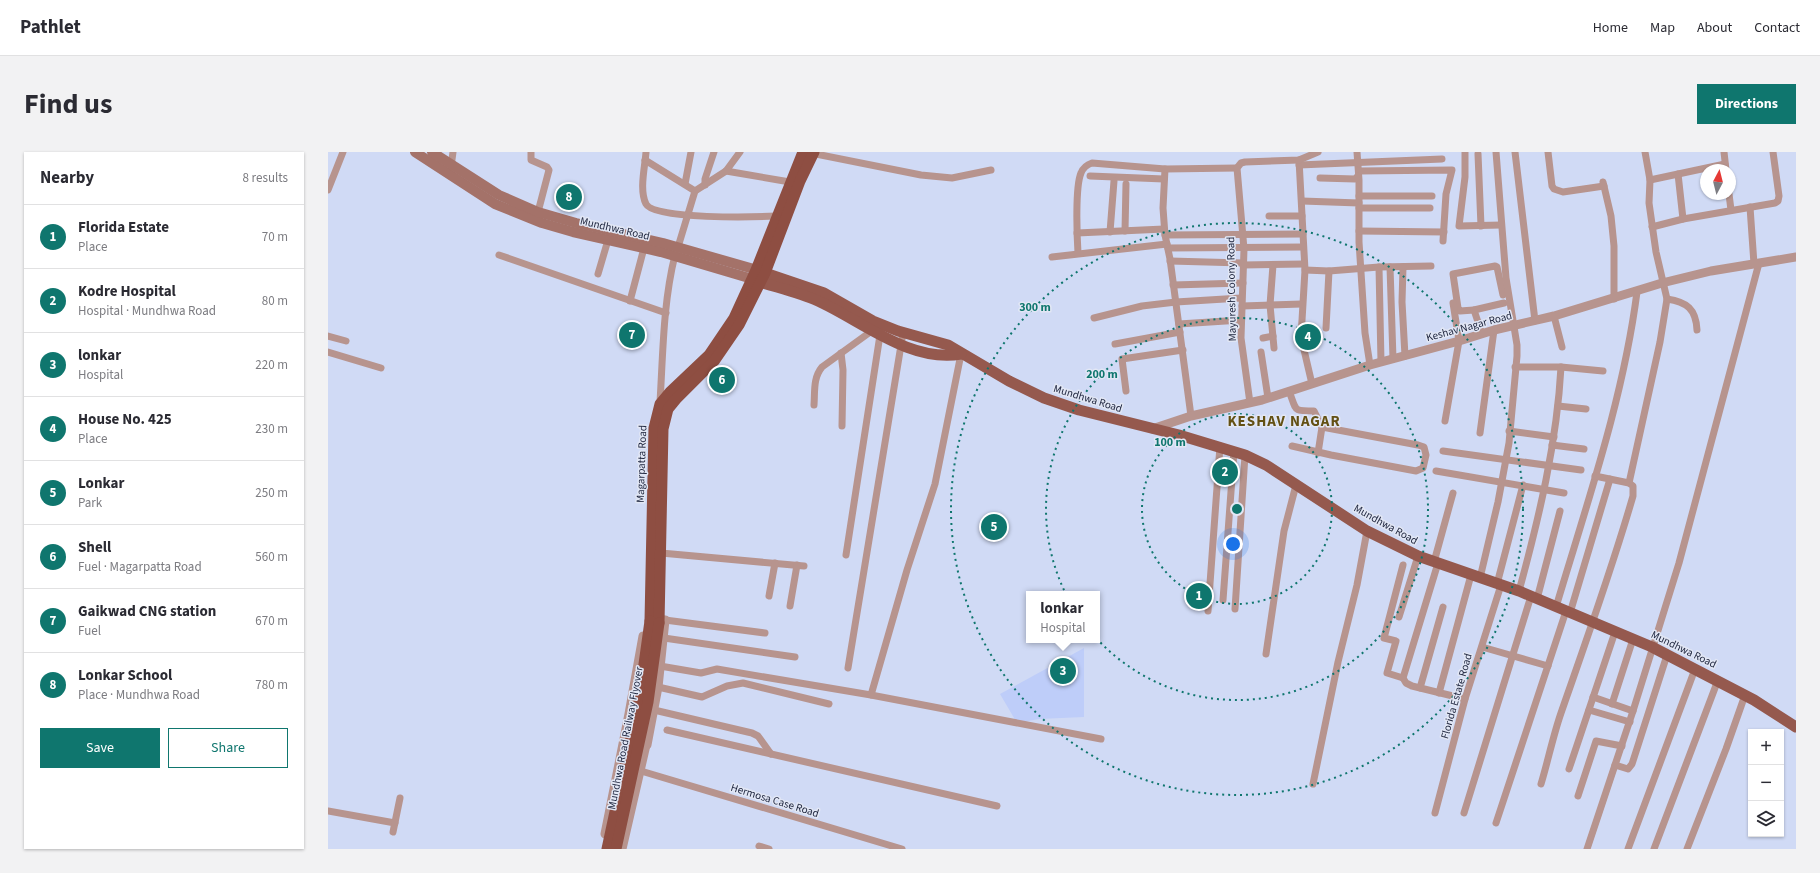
<!DOCTYPE html>
<html lang="en">
<head>
<meta charset="utf-8">
<style>
  body { margin:0; font-family:"Source Sans 3",sans-serif; background:#f2f2f3; color:#2b2b33 }
  .controls { position:absolute; right:12px; bottom:12px; display:grid; overflow:hidden; border-radius:0px; box-shadow:0 1px 3px #0004 }
  .controls button { width:36px; height:36px; display:grid; place-items:center; padding:0; border:0; border-bottom:1px solid #e1e1e2; background:#fff; color:#2b2b33; font:20px sans-serif }
  .compass { position:absolute; left:1372px; top:12px; width:36px; height:36px; border-radius:50%; background:#fff; box-shadow:0 1px 3px #0004; rotate:7deg }
  .you { position:absolute; left:905px; top:392px; width:14px; height:14px; margin:-10px; border:3px solid #fff; border-radius:50%; background:#1a73e8; box-shadow:0 0 0 6px #1a73e833 }
  .badge { display:grid; place-items:center; width:26px; height:26px; border-radius:50%; background:#0f766e; color:#fff; font-size:13px; font-weight:700 }
  .pin { position:absolute; translate:-50% -50%; border:2px solid #fff; box-shadow:0 1px 4px #0006 }
  .popup { position:absolute; left:698px; top:439px; width:74px; height:52px; box-sizing:border-box; display:grid; place-content:center; border-radius:0px; background:#fff; filter:drop-shadow(0 1px 3px #0005); font-size:13px; white-space:nowrap; color:#7c7c81 }
  .popup b { font-size:15px; color:#2b2b33 }
  .popup::after { content:''; position:absolute; left:50%; top:100%; margin-left:-8px; border:8px solid transparent; border-top-color:#fff }
  .list { margin:0; padding:0; list-style:none }
  h2 { display:flex; justify-content:space-between; align-items:center; height:52px; margin:0; padding:0 16px; font-size:17px }
  h2 small { font-size:13px; font-weight:400; color:#7c7c81 }
  .list li { display:grid; grid-template-columns:26px 1fr auto; gap:12px; align-items:center; box-sizing:border-box; height:64px; padding:0 16px; border-top:1px solid #e1e1e2 }
  .list b { display:block; font-size:15px; white-space:nowrap }
  .list p { margin:0; font-size:13px; white-space:nowrap; color:#7c7c81 }
  .list em { font-size:13px; font-style:normal; color:#7c7c81 }
  .actions { display:flex; gap:8px; padding:12px 16px }
  .actions a { flex:1; padding:9px 0; border:1px solid #0f766e; border-radius:0px; text-align:center; font-size:14px; color:#0f766e }
  .actions .main { background:#0f766e; color:#fff }
  .icon { flex:none; width:22px; height:22px; fill:none; stroke:currentColor; stroke-width:2; stroke-linecap:round; stroke-linejoin:round }
  .map { position:relative; flex:none; width:1468px; height:697px; overflow:hidden; border-radius:0px }
  header { display:flex; align-items:center; gap:24px; box-sizing:border-box; height:56px; padding:0 20px; background:#fff; border-bottom:1px solid #e1e1e2 }
  header strong { font-size:19px }
  nav { display:flex; gap:22px; margin-inline-start:auto; font-size:14px }
  .intro { display:flex; align-items:center; justify-content:space-between; box-sizing:border-box; height:96px; padding:0 24px }
  h1 { margin:0; font-size:28px }
  .button { padding:10px 18px; border-radius:0px; background:#0f766e; color:#fff; font-size:14px; font-weight:700 }
  main { display:flex; gap:24px; padding:0 24px }
  aside { flex:1; background:#fff; border-radius:0px; box-shadow:0 1px 3px #0004 }
  .map>svg:first-child { display:block }
</style>
</head>
<body>
<header>
<strong>Pathlet</strong>
<nav><a>Home</a><a>Map</a><a>About</a><a>Contact</a></nav>
</header>
<div class="intro"><h1>Find us</h1><a class="button">Directions</a></div>
<main>
<aside>
<h2>Nearby<small>8 results</small></h2>
<ul class="list">
<li><span class="badge">1</span><div><b>Florida Estate</b><p>Place</p></div><em>70 m</em></li>
<li><span class="badge">2</span><div><b>Kodre Hospital</b><p>Hospital · Mundhwa Road</p></div><em>80 m</em></li>
<li><span class="badge">3</span><div><b>lonkar</b><p>Hospital</p></div><em>220 m</em></li>
<li><span class="badge">4</span><div><b>House No. 425</b><p>Place</p></div><em>230 m</em></li>
<li><span class="badge">5</span><div><b>Lonkar</b><p>Park</p></div><em>250 m</em></li>
<li><span class="badge">6</span><div><b>Shell</b><p>Fuel · Magarpatta Road</p></div><em>560 m</em></li>
<li><span class="badge">7</span><div><b>Gaikwad CNG station</b><p>Fuel</p></div><em>670 m</em></li>
<li><span class="badge">8</span><div><b>Lonkar School</b><p>Place · Mundhwa Road</p></div><em>780 m</em></li>
</ul>
<div class="actions"><a class="main">Save</a><a>Share</a></div>
</aside>
<div class="map">
<svg width="1468" height="697" viewBox="0 0 1468 697">
  <rect width="100%" height="100%" fill="#d0daf5"/>
  <polygon fill="#becdf9" points="756,496 756,565 711,567 689,571 672,542"/>
  <g fill="none" stroke-linecap="round" stroke-linejoin="round">
    <g stroke="#b7948e" stroke-width="7">
      <polyline points="203,0 203,8 219,15 221,18 210,60"/>
      <path d="M 318,0 C 317,15 311,38 318,52 C 326,68 429,65 448,64"/>
      <polyline points="1029,0 1031,28 1031,90 1037,181 1042,213"/>
      <polyline points="1137,0 1137,25 1131,74 1173,73"/>
      <polyline points="1187,0 1207,169"/>
      <polyline points="1220,0 1224,34 1226,37 1235,40 1276,34"/>
      <polyline points="1396,0 1398,18"/>
      <polyline points="483,1 593,23 624,26 663,18"/>
      <polyline points="1150,2 1153,74"/>
      <polyline points="317,8 367,39"/>
      <polyline points="971,8 977,118 973,185 984,232"/>
      <polyline points="971,13 1114,7"/>
      <polyline points="123,15 125,0"/>
      <polyline points="837,17 835,56 837,83 842,107 863,264"/>
      <polyline points="398,19 462,30"/>
      <polyline points="1031,19 1124,18 1118,42 1115,89"/>
      <polyline points="1350,22 1355,67"/>
      <polyline points="762,24 836,27"/>
      <polyline points="992,26 1027,27 1030,24"/>
      <polyline points="1322,28 1397,12"/>
      <polyline points="1275,30 1283,64 1286,94 1286,147"/>
      <polyline points="357,32 363,0"/>
      <polyline points="377,33 377,27 386,0"/>
      <polyline points="0,38 15,0"/>
      <polyline points="1401,42 1403,58"/>
      <polyline points="1031,44 1104,44"/>
      <polyline points="974,49 1031,51"/>
      <polyline points="1422,55 1426,112"/>
      <polyline points="1031,56 1102,56"/>
      <polyline points="941,64 974,64"/>
      <polyline points="1324,75 1355,67 1447,51 1450,49 1451,44 1445,0"/>
      <polyline points="797,79 798,32"/>
      <polyline points="1031,79 1116,80"/>
      <polyline points="782,80 786,29"/>
      <polyline points="749,81 836,77"/>
      <polyline points="837,83 975,82"/>
      <polyline points="350,95 367,39 398,19 412,0"/>
      <polyline points="840,96 975,95"/>
      <path d="M 750,101 C 749,85 747,35 753,21 C 755,16 758,13 764,11 L 837,17 L 909,16"/>
      <polyline points="171,103 338,161"/>
      <polyline points="724,105 839,92"/>
      <polyline points="842,109 915,111"/>
      <polyline points="915,113 976,112"/>
      <polyline points="945,113 942,153 946,196"/>
      <polyline points="1051,115 1053,210"/>
      <polyline points="1062,115 1065,207"/>
      <polyline points="1075,115 1074,150 1077,204"/>
      <polyline points="977,118 1001,119 1051,115 1103,114"/>
      <polyline points="270,122 280,88"/>
      <polyline points="845,133 915,131"/>
      <path d="M 1339,147 C 1359,150 1368,157 1369,178"/>
      <polyline points="302,149 316,96"/>
      <polyline points="914,154 974,152"/>
      <polyline points="1146,158 1132,159 1130,156 1125,122 1167,114 1169,115 1175,143"/>
      <polyline points="1226,164 1234,195"/>
      <polyline points="766,166 814,154 848,150 913,146"/>
      <polyline points="851,172 913,168"/>
      <polyline points="998,176 1001,119"/>
      <polyline points="1154,182 1146,158 1176,151"/>
      <polyline points="0,184 18,189"/>
      <polyline points="935,186 945,184"/>
      <polyline points="787,192 852,180"/>
      <polyline points="0,200 53,216"/>
      <polyline points="933,200 940,246"/>
      <polyline points="513,201 515,218 514,274"/>
      <polyline points="1187,215 1233,215 1275,219"/>
      <polyline points="798,239 794,207 855,198"/>
      <path d="M 961,239 C 969,259 964,259 986,259 L 994,275 L 1090,293 L 1096,295 L 1098,303 L 1095,316 L 1088,319 L 1003,303 L 964,294"/>
      <path d="M 332,250 C 335,202 335,151 347,103"/>
      <polyline points="922,251 913,186 916,97 909,16 913,11 917,10 971,8 990,0"/>
      <path d="M 486,253 C 487,239 485,226 494,215 L 545,178"/>
      <polyline points="1230,254 1258,257"/>
      <polyline points="1117,269 1131,189 1125,151"/>
      <polyline points="1181,279 1226,285"/>
      <polyline points="1152,281 1166,178"/>
      <polyline points="1224,293 1256,297"/>
      <polyline points="1115,299 1253,318"/>
      <polyline points="990,301 994,275"/>
      <polyline points="1108,319 1236,341"/>
      <polyline points="1301,331 1332,190 1339,147 1328,100 1321,51 1322,28 1317,0"/>
      <polyline points="333,401 476,414"/>
      <polyline points="518,403 552,183"/>
      <polyline points="1106,410 1125,341"/>
      <polyline points="1110,411 1075,526 1078,531 1084,534 1137,547"/>
      <polyline points="1152,426 1170,350 1181,291 1189,204 1189,193 1178,126 1168,0"/>
      <polyline points="1169,432 1195,333"/>
      <path d="M 1191,439 C 1211,366 1229,290 1233,215"/>
      <polyline points="441,444 447,411"/>
      <polyline points="1209,447 1232,359"/>
      <polyline points="895,448 906,299"/>
      <polyline points="462,454 469,413"/>
      <path d="M 1228,455 C 1259,351 1295,248 1309,140"/>
      <polyline points="907,457 917,303"/>
      <polyline points="880,459 892,294"/>
      <polyline points="1242,461 1282,327"/>
      <polyline points="1071,465 1090,404"/>
      <polyline points="337,468 437,481"/>
      <polyline points="336,486 467,505"/>
      <polyline points="1154,495 1220,514"/>
      <polyline points="938,502 956,379 968,333"/>
      <polyline points="332,514 373,521 389,517 543,543 773,587"/>
      <polyline points="520,516 575,181"/>
      <polyline points="1075,526 1059,521 1068,489 1056,486 1075,413"/>
      <polyline points="330,535 374,545 399,534 415,531 501,552"/>
      <polyline points="1092,536 1115,455"/>
      <polyline points="1111,541 1143,423"/>
      <polyline points="543,543 579,418 607,332 633,202"/>
      <polyline points="1265,545 1305,559"/>
      <polyline points="1284,552 1305,487"/>
      <polyline points="326,558 424,581 430,584 443,602"/>
      <polyline points="1261,558 1302,570"/>
      <polyline points="339,578 669,654"/>
      <polyline points="1287,613 1300,617 1304,612 1339,503"/>
      <polyline points="1241,617 1287,480"/>
      <polyline points="313,619 574,697"/>
      <polyline points="985,632 1010,510 1029,433 1039,379"/>
      <path d="M 1213,632 C 1220,609 1225,584 1233,561 C 1258,489 1284,417 1305,344 L 1305,334 L 1301,331 L 1267,324"/>
      <polyline points="1250,644 1268,589 1294,594"/>
      <polyline points="0,659 67,671"/>
      <polyline points="1107,661 1137,547 1173,433"/>
      <polyline points="1136,661 1203,444"/>
      <polyline points="1168,671 1238,459"/>
      <polyline points="65,680 72,646"/>
      <polyline points="431,694 441,697"/>
      <polyline points="295,697 319,593"/>
      <polyline points="1259,697 1305,559 1351,411 1431,111"/>
      <polyline points="1300,697 1367,517"/>
      <polyline points="1326,697 1390,528"/>
      <polyline points="1359,697 1398,597 1417,543"/>
    </g>
    <g stroke="#b7948e" stroke-width="9">
      <polyline points="824,277 863,264 934,248 1042,213 1131,189 1166,178 1226,164 1334,131 1383,119 1468,105"/>
      <polyline points="305,590 319,593 330,535 337,468 331,467"/>
      <polyline points="277,682 301,562 315,484"/>
    </g>
    <g stroke="#a47269" stroke-width="10">
      <polyline points="87,0 167,52 214,71 245,80 333,100 431,129"/>
      <polyline points="104,0 171,43 210,60 248,71 335,91 436,120"/>
    </g>
    <g stroke="#95594e" stroke-width="11">
      <polyline points="437,121 496,141 545,169 570,179 620,193 681,229 716,246 751,258 851,283 917,303 938,313 1039,379 1090,404 1191,439 1324,495 1426,548 1468,575"/>
      <path d="M 432,130 C 451,136 472,141 490,149 C 534,169 582,211 633,202"/>
    </g>
    <g stroke="#8e4e42" stroke-width="11">
      <polyline points="322,469 326,276 332,252 342,240 381,203 406,166 428,118 475,0"/>
      <polyline points="331,471 335,277 340,257 349,246 387,208 411,173 437,121 472,29 486,0"/>
    </g>
    <g stroke="#8e4e42" stroke-width="11">
      <polyline points="279,697 311,548 322,469"/>
      <polyline points="288,697 320,550 331,471"/>
    </g>
  </g>
  <g fill="none" stroke="#0f766e" stroke-width="2" stroke-dasharray="2 4">
    <circle cx="909" cy="357" r="95"/>
    <circle cx="909" cy="357" r="191"/>
    <circle cx="909" cy="357" r="286"/>
  </g>
  <g text-anchor="middle" stroke-width="3" stroke-linejoin="round" paint-order="stroke">
    <g font-size="11" fill="#1b223b" stroke="#e2e7f5">
      <text transform="translate(287 76) rotate(13)" y="4">Mundhwa Road</text>
      <text transform="translate(903 137) rotate(-91)" y="4">Mayuresh Colony Road</text>
      <text transform="translate(1141 174) rotate(-15)" y="4">Keshav Nagar Road</text>
      <text transform="translate(760 246) rotate(17)" y="4">Mundhwa Road</text>
      <text transform="translate(313 312) rotate(-88)" y="4">Magarpatta Road</text>
      <text transform="translate(1058 372) rotate(29)" y="4">Mundhwa Road</text>
      <text transform="translate(1356 497) rotate(26)" y="4">Mundhwa Road</text>
      <text transform="translate(1128 544) rotate(-74)" y="4">Florida Estate Road</text>
      <text transform="translate(297 586) rotate(-79)" y="4">Mundhwa Road Railway Flyover</text>
      <text transform="translate(447 648) rotate(17)" y="4">Hermosa Case Road</text>
    </g>
    <g font-size="15" font-weight="bold" letter-spacing="1" fill="#635013" stroke="#e2e7f5">
      <text x="956" y="274">KESHAV NAGAR</text>
    </g>
  </g>
  <circle cx="909" cy="357" r="6" fill="#0f766e" stroke="#e2e7f5" stroke-width="2"/>
  <g font-size="12" text-anchor="middle" font-weight="bold" fill="#0f766e" stroke="#e2e7f5" stroke-width="3" stroke-linejoin="round" paint-order="stroke">
    <text x="707" y="159">300 m</text>
    <text x="774" y="226">200 m</text>
    <text x="842" y="294">100 m</text>
  </g>
</svg>
<div class="controls">
<button>+</button>
<button>−</button>
<button><svg class="icon" aria-label="layers" viewBox="0 0 24 24"><path d="M12 4l9 5-9 5-9-5zM3 14l9 5 9-5"/></svg></button>
</div>
<svg class="compass" viewBox="-18 -18 36 36"><path d="M0-13l5 13h-10z" fill="#e53935"/><path d="M0 13l5-13h-10z" fill="#7c7c81"/></svg>
<div class="you"></div>
<div class="pin badge" style="left:871px;top:444px">1</div>
<div class="pin badge" style="left:897px;top:320px">2</div>
<div class="pin badge" style="left:735px;top:519px">3</div>
<div class="popup"><b>lonkar</b>Hospital</div>
<div class="pin badge" style="left:980px;top:185px">4</div>
<div class="pin badge" style="left:666px;top:375px">5</div>
<div class="pin badge" style="left:394px;top:228px">6</div>
<div class="pin badge" style="left:304px;top:183px">7</div>
<div class="pin badge" style="left:241px;top:45px">8</div>
</div>
</main>
</body>
</html>
